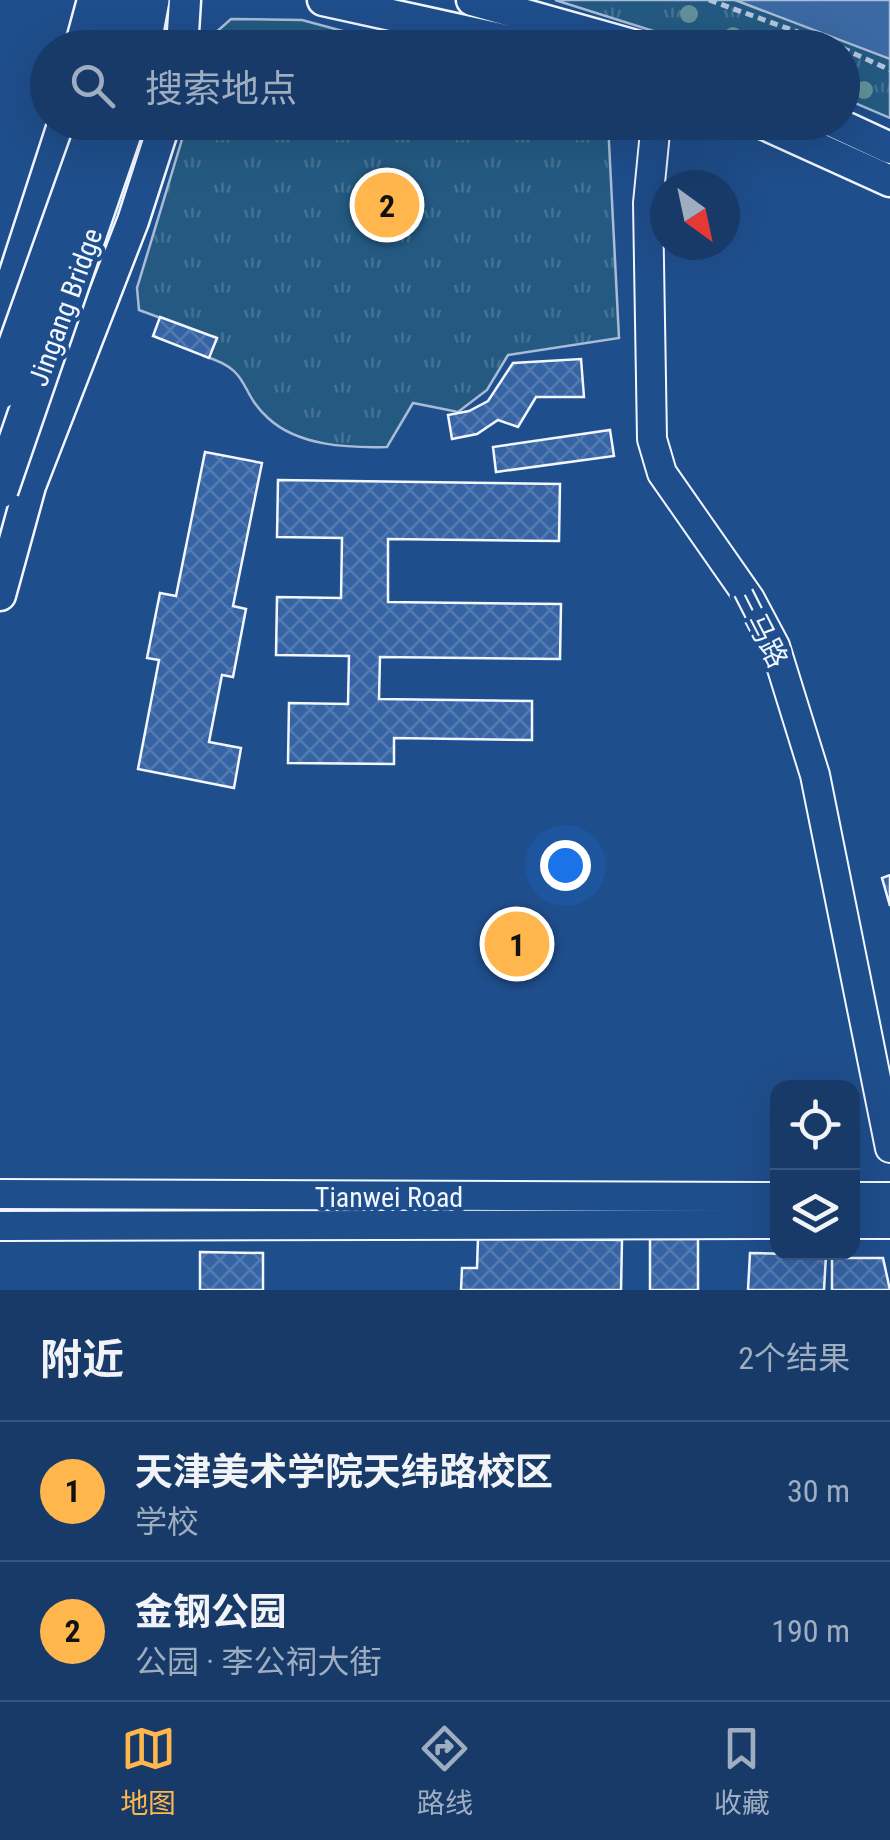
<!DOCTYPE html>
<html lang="zh">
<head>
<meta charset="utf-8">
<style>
  body { margin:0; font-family:"Roboto Condensed","Noto Sans SC",sans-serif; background:#244571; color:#f1f3f6 }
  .controls { position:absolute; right:30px; bottom:30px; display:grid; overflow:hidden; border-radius:20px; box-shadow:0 10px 40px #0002 }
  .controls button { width:90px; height:90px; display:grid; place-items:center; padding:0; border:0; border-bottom:2px solid #36547d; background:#173a69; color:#f1f3f6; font:50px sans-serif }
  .compass { position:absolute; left:650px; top:170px; width:90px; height:90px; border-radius:50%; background:#173a69; box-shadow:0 10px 40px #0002; rotate:147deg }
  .you { position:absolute; left:565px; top:865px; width:35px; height:35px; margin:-25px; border:8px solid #fff; border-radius:50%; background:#1a73e8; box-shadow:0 0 0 15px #1a73e833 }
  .badge { display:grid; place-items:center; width:65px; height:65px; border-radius:50%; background:#ffb74d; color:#111; font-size:32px; font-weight:700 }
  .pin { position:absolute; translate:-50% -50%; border:5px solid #fff; box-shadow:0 2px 10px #0006 }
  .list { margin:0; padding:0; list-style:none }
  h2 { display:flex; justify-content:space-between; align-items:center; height:130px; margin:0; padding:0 40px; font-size:42px }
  h2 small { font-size:32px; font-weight:400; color:#9eadc0 }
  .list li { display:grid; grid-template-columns:65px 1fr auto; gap:30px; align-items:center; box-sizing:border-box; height:140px; padding:0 40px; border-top:2px solid #36547d }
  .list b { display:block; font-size:38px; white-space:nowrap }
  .list p { margin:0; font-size:32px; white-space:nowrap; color:#9eadc0 }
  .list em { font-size:32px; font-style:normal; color:#9eadc0 }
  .icon { flex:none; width:55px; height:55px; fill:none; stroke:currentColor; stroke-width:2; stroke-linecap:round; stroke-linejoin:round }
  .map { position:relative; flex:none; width:890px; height:1290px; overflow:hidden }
  .search { position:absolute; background:#173a69; box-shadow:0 10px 40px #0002; left:30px; right:30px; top:30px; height:110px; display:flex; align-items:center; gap:25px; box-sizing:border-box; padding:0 35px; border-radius:55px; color:#9eadc0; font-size:38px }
  .sheet { height:410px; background:#173a69 }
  nav { display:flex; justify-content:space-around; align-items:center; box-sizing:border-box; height:140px; border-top:2px solid #36547d; background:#173a69; font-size:28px; color:#9eadc0 }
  nav a { display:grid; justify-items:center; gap:5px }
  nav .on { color:#ffb74d }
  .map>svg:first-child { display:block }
</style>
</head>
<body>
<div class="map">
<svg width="890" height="1290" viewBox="0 0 890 1290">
  <defs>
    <pattern id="park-tufts" width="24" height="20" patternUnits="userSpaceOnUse" patternTransform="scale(2.5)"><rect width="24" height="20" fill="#245a82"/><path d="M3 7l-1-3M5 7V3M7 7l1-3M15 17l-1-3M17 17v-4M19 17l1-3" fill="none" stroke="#447295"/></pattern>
    <pattern id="building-cross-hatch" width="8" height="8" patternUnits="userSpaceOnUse" patternTransform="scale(2.5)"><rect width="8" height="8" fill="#3563a3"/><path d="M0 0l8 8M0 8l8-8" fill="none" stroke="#537ab1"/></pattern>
  </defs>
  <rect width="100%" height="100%" fill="#1f4e8c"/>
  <g fill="url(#park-tufts)" stroke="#a8bbd7" stroke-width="2.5">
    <polygon points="555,0 890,0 890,118 843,98 842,48 704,47"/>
    <polygon points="231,19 302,20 402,47 210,47 213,35"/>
    <path d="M 187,123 L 608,123 L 619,338 L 508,355 L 487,390 L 458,412 L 413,403 L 387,447 C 348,448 298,446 268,418 C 237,390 253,371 204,356 L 210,336 L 139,310 L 137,288 Z"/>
  </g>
  <polygon fill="#3b69a3" stroke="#a8bbd7" stroke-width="2.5" points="735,0 890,0 890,59"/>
  <g fill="url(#building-cross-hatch)" stroke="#f2f6ff" stroke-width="2.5">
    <polygon points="160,317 217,338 209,358 153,336"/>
    <polygon points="581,359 584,397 536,397 518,427 498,420 477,434 452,439 448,415 469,411 488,401 513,363"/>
    <polygon points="610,430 614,456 496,472 493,447"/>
    <polygon points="205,452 262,463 233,606 246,609 233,677 222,675 209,742 241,748 234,788 138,769 159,660 147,658 160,593 176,596"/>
    <polygon points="278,480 560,484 559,541 388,539 388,602 561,604 560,659 380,657 379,699 532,701 532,740 394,738 394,764 288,763 289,703 348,704 349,656 276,655 277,597 341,598 342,538 277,537"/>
    <polygon points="890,875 890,906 882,878"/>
    <polygon points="478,1238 622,1240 621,1290 461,1290 462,1268 477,1268"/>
    <rect x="650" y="1239" width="48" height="51"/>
    <polygon points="200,1252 263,1253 263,1290 200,1290"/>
    <polygon points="750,1253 826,1255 824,1290 748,1290"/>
    <polygon points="832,1258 883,1258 890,1290 832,1290"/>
  </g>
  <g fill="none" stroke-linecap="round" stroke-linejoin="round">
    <g stroke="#f2f6ff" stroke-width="32">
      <g id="tertiary">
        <polyline points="656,122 648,203 652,439 662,473 750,599 775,646 815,775 890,1148"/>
        <polyline points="0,1194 778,1197"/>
        <polyline points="852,1197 890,1197"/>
        <polyline points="852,1224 890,1224"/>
        <polyline points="0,1226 778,1224"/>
      </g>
    </g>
    <g stroke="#f2f6ff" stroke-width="35">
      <g id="secondary">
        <polyline points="323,0 542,48"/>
        <polyline points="472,0 643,48"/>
        <polyline points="80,48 93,0"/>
        <polyline points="182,48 185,0"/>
        <polyline points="760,122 890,181"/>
        <polyline points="834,122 890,148"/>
        <polyline points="0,319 64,122"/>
        <polyline points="0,595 30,486 133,221 165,122"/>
      </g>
    </g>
    <g stroke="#f2f6ff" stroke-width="40">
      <g id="primary">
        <polyline points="112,48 120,0"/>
        <polyline points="142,48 151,0"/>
      </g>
    </g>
    <g stroke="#b3c4dc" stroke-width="5" stroke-dasharray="8 5" stroke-linecap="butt">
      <polyline points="709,0 842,48"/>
      <polyline points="842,48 890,70"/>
    </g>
    <use href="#tertiary" stroke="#1f4e8c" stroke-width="28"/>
    <use href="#secondary" stroke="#1f4e8c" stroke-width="30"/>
    <use href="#primary" stroke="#1f4e8c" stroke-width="35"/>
    <g stroke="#f2f6ff" stroke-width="40" stroke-linecap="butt">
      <g id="primary-bridge">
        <polyline points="0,391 96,122"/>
        <polyline points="0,490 127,122"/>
      </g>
    </g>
    <use href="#primary-bridge" stroke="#1f4e8c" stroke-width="35"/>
  </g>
  <g fill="#61919a">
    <circle cx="689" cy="14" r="9"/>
    <circle cx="733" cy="36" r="9"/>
    <circle cx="864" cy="90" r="9"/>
  </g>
  <g text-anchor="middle" stroke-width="8" stroke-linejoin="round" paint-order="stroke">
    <g font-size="28" fill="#f2f6ff" stroke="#1f4e8c">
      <text transform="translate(65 307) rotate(-70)" y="10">Jingang Bridge</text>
      <text transform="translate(761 628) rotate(63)" y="10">三马路</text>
      <text x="389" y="1207">Tianwei Road</text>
    </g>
  </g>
</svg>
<div class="controls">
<button><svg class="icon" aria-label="locate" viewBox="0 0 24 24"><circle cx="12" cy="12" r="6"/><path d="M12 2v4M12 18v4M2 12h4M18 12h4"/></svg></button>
<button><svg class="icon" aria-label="layers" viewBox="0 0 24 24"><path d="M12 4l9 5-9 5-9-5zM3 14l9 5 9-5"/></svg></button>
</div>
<svg class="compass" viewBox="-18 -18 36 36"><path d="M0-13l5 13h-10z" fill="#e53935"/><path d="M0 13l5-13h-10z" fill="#9eadc0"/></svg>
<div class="you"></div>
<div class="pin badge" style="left:517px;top:944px">1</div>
<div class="pin badge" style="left:387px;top:205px">2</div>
<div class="search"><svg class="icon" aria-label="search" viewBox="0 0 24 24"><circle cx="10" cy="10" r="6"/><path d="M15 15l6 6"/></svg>搜索地点</div>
</div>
<section class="sheet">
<h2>附近<small>2个结果</small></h2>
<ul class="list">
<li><span class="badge">1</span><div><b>天津美术学院天纬路校区</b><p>学校</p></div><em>30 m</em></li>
<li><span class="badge">2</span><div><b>金钢公园</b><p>公园 · 李公祠大街</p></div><em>190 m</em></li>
</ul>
</section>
<nav>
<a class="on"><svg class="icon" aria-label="map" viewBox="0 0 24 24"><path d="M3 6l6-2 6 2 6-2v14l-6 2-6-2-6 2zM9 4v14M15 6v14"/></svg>地图</a>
<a><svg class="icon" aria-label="directions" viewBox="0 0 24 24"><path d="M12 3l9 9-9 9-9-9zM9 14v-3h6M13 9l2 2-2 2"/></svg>路线</a>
<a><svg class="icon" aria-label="saved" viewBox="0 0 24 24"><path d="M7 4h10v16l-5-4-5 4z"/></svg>收藏</a>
</nav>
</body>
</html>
